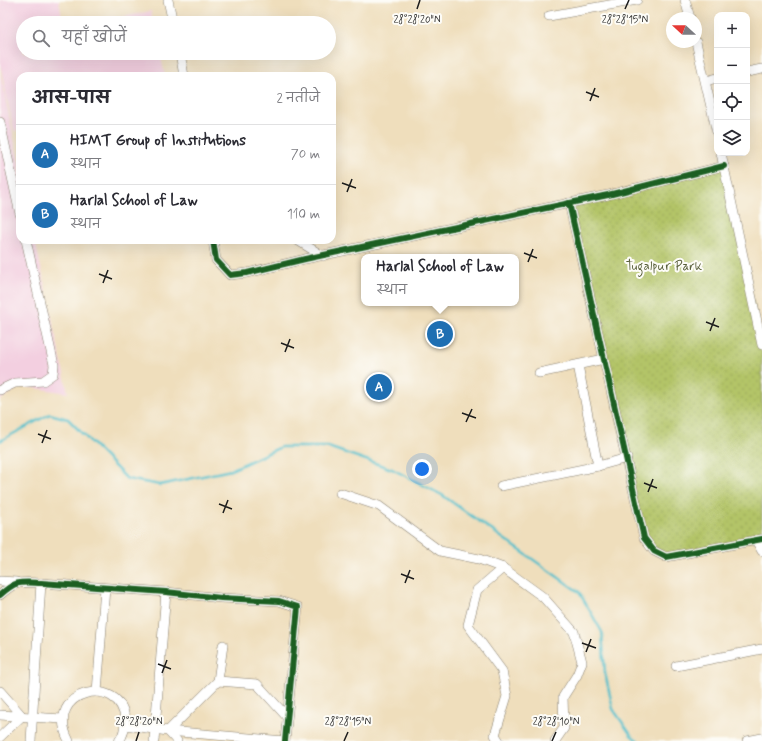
<!DOCTYPE html>
<html lang="hi">
<head>
<meta charset="utf-8">
<style>
  body { margin:0; font-family:Mynerve,"Playpen Sans Deva",sans-serif; background:#f2f2f3; color:#2b2b33 }
  .controls { position:absolute; right:12px; top:12px; display:grid; overflow:hidden; border-radius:8px; box-shadow:0 4px 16px #0002 }
  .controls button { width:36px; height:36px; display:grid; place-items:center; padding:0; border:0; border-bottom:1px solid #e1e1e2; background:#fff; color:#2b2b33; font:20px sans-serif }
  .compass { position:absolute; left:666px; top:12px; width:36px; height:36px; border-radius:50%; background:#fff; box-shadow:0 4px 16px #0002; rotate:291deg }
  .you { position:absolute; left:422px; top:469px; width:14px; height:14px; margin:-10px; border:3px solid #fff; border-radius:50%; background:#1a73e8; box-shadow:0 0 0 6px #1a73e833 }
  .badge { display:grid; place-items:center; width:26px; height:26px; border-radius:50%; background:#1f6fb2; color:#fff; font-size:13px; font-weight:700 }
  .pin { position:absolute; translate:-50% -50%; border:2px solid #fff; box-shadow:0 1px 4px #0006 }
  .popup { position:absolute; left:361px; top:254px; width:158px; height:52px; box-sizing:border-box; display:grid; place-content:center; border-radius:8px; background:#fff; filter:drop-shadow(0 1px 3px #0005); font-size:13px; white-space:nowrap; color:#7c7c81 }
  .popup b { font-size:15px; color:#2b2b33 }
  .popup::after { content:''; position:absolute; left:50%; top:100%; margin-left:-8px; border:8px solid transparent; border-top-color:#fff }
  .list { margin:0; padding:0; list-style:none }
  h2 { display:flex; justify-content:space-between; align-items:center; height:52px; margin:0; padding:0 16px; font-size:17px }
  h2 small { font-size:13px; font-weight:400; color:#7c7c81 }
  .list li { display:grid; grid-template-columns:26px 1fr auto; gap:12px; align-items:center; box-sizing:border-box; height:60px; padding:0 16px; border-top:1px solid #e1e1e2 }
  .list b { display:block; font-size:15px; white-space:nowrap }
  .list p { margin:0; font-size:13px; white-space:nowrap; color:#7c7c81 }
  .list em { font-size:13px; font-style:normal; color:#7c7c81 }
  .icon { flex:none; width:22px; height:22px; fill:none; stroke:currentColor; stroke-width:2; stroke-linecap:round; stroke-linejoin:round }
  .map { position:relative; flex:none; width:762px; height:741px; overflow:hidden }
  .search { position:absolute; background:#fff; box-shadow:0 4px 16px #0002; left:16px; top:16px; width:320px; height:44px; display:flex; align-items:center; gap:10px; box-sizing:border-box; padding:0 14px; border-radius:22px; color:#7c7c81; font-size:15px }
  .panel { position:absolute; background:#fff; box-shadow:0 4px 16px #0002; left:16px; top:72px; width:320px; height:172px; border-radius:12px }
  .map>svg:first-child { display:block }
</style>
</head>
<body>
<div class="map">
<svg width="762" height="741" viewBox="0 0 762 741">
  <defs>
    <pattern id="park-dots" width="8" height="8" patternUnits="userSpaceOnUse"><rect width="8" height="8" fill="#b3c467"/><path d="M2 2h.1M6 6h.1" fill="none" stroke="#99a859" stroke-width="1.8" stroke-linecap="round"/></pattern>
  </defs>
  <rect width="100%" height="100%" fill="#fdfcf7"/>
  <filter id="ink" filterUnits="userSpaceOnUse"><feTurbulence type="fractalNoise" baseFrequency=".025" numOctaves="2"/><feDisplacementMap in="SourceGraphic" scale="8" xChannelSelector="R" yChannelSelector="G"/><feConvolveMatrix kernelMatrix="1 2 1 2 8 2 1 2 1" color-interpolation-filters="sRGB"/></filter>
  <filter id="wash" filterUnits="userSpaceOnUse"><feTurbulence type="fractalNoise" baseFrequency=".012" numOctaves="4" result="noise"/><feDisplacementMap in="SourceGraphic" scale="16" xChannelSelector="R" yChannelSelector="G"/><feGaussianBlur stdDeviation="0.9" result="paint"/><feColorMatrix in="noise" values="0 0 0 0 0 0 0 0 0 0 0 0 0 0 0 0 0 1.4 0 .05"/><feComposite in="paint" operator="in"/></filter>
  <g filter="url(#wash)">
    <rect width="100%" height="100%" fill="#efdebc"/>
    <g fill="#f3cfe0">
      <polygon points="0,0 59,0 63,23 23,23 23,53 160,53 165,76 20,76 20,130 14,131 0,65"/>
      <polygon points="151,11 153,23 94,23"/>
      <polygon points="0,72 20,167 20,240 35,240 68,393 21,386 0,400"/>
    </g>
    <polygon fill="url(#park-dots)" stroke="#687042" points="724,166 762,345 762,539 666,557 644,538 569,203"/>
    <g fill="none" stroke-linecap="round" stroke-linejoin="round">
      <polyline stroke="#52bfcb" stroke-width="2.5" points="0,441 50,414 68,419 127,479 160,485 231,470 281,447 328,447 392,469 442,495 579,592 602,632 605,673 613,709 631,735 638,741"/>
    </g>
  </g>
  <g filter="url(#ink)">
    <g fill="none" stroke-linecap="round" stroke-linejoin="round">
      <g stroke="#867d6c" stroke-width="10">
        <g id="minor">
          <polyline points="168,0 173,23"/>
          <polyline points="685,0 690,18"/>
          <polyline points="549,16 637,0"/>
          <polyline points="696,42 717,133"/>
          <polyline points="180,53 184,76"/>
          <polyline points="747,72 762,69"/>
          <polyline points="706,81 717,78"/>
          <polyline points="0,122 20,214"/>
          <polyline points="721,153 762,345"/>
          <polyline points="569,203 644,538 654,551 666,557 762,539"/>
          <polyline points="213,240 216,260 230,275 247,273 305,259 608,195 724,166"/>
          <polyline points="297,240 323,256"/>
          <polyline points="578,365 598,466"/>
          <polyline points="539,373 604,359"/>
          <polyline points="0,390 15,383 43,381 53,374 54,365 26,240"/>
          <polyline points="501,486 598,466 627,458"/>
          <polyline points="340,493 379,506 440,551 479,559 503,568"/>
          <polyline points="756,540 762,551"/>
          <polyline points="0,581 17,582"/>
          <path d="M 0,595 C 17,580 20,582 41,583 L 166,592 L 221,598 L 279,601 L 298,607 L 285,741"/>
          <polyline points="676,666 762,649"/>
          <polyline points="218,681 223,645"/>
          <polyline points="0,691 22,716"/>
          <polyline points="97,692 105,588"/>
          <polyline points="0,715 62,719"/>
          <polyline points="125,725 168,731 285,741"/>
          <polyline points="0,737 22,716"/>
          <polyline points="31,741 41,583"/>
          <path d="M 69,741 C 42,689 122,673 125,720 C 125,727 123,736 119,741"/>
          <polyline points="154,741 166,592"/>
          <polyline points="177,741 168,731 218,681 257,684 287,717"/>
          <polyline points="499,741 495,735 507,696 502,671 468,625 477,590 503,568 543,597 574,632 582,662 577,675 563,697 564,728 555,741"/>
          <polyline points="747,741 762,738"/>
        </g>
      </g>
      <use href="#minor" stroke="#fff" stroke-width="9"/>
      <g stroke="#fdfcf7" stroke-width="8">
        <g id="cycleway">
          <polyline points="569,203 644,538 654,551 666,557 762,539"/>
          <polyline points="213,240 216,260 230,275 247,273 305,259 608,195 724,166"/>
          <path d="M 0,595 C 17,580 20,582 41,583 L 166,592 L 221,598 L 279,601 L 298,607 L 285,741"/>
        </g>
      </g>
      <use href="#cycleway" stroke="#1b5e20" stroke-width="6"/>
    </g>
  </g>
  <path fill="none" stroke="#1c1c1c" stroke-width="1.5" d="M 417,9 L 420,0M 625,9 L 629,0M 586,92 L 599,97M 590,101 L 595,88M 342,183 L 356,188M 347,192 L 352,179M 524,253 L 537,258M 528,262 L 533,249M 99,274 L 112,279M 103,283 L 108,270M 706,322 L 719,327M 710,331 L 715,318M 281,343 L 294,348M 285,352 L 290,339M 462,413 L 476,418M 466,422 L 472,409M 38,434 L 51,439M 42,443 L 47,430M 644,483 L 657,488M 648,492 L 653,479M 219,504 L 232,509M 223,513 L 228,500M 401,574 L 414,579M 405,583 L 410,570M 582,643 L 596,648M 586,652 L 591,639M 158,664 L 171,669M 162,673 L 167,660M 136,741 L 139,732M 344,741 L 348,732M 552,741 L 556,732"/>
  <g text-anchor="middle" stroke-width="4" stroke-linejoin="round" paint-order="stroke">
    <g font-size="13" fill="#585f3a" stroke="#fdfcf7">
      <text x="664" y="270">Tugalpur Park</text>
    </g>
  </g>
  <g font-size="10" text-anchor="middle" fill="#1c1c1c" stroke="#fdfcf7" stroke-width="4" stroke-linejoin="round" paint-order="stroke">
    <text x="417" y="23">28°28'20"N</text>
    <text x="625" y="23">28°28'15"N</text>
    <text x="139" y="725">28°28'20"N</text>
    <text x="348" y="725">28°28'15"N</text>
    <text x="556" y="725">28°28'10"N</text>
  </g>
</svg>
<div class="controls">
<button>+</button>
<button>−</button>
<button><svg class="icon" aria-label="locate" viewBox="0 0 24 24"><circle cx="12" cy="12" r="6"/><path d="M12 2v4M12 18v4M2 12h4M18 12h4"/></svg></button>
<button><svg class="icon" aria-label="layers" viewBox="0 0 24 24"><path d="M12 4l9 5-9 5-9-5zM3 14l9 5 9-5"/></svg></button>
</div>
<svg class="compass" viewBox="-18 -18 36 36"><path d="M0-13l5 13h-10z" fill="#e53935"/><path d="M0 13l5-13h-10z" fill="#7c7c81"/></svg>
<div class="you"></div>
<div class="pin badge" style="left:379px;top:387px">A</div>
<div class="pin badge" style="left:440px;top:334px">B</div>
<div class="popup"><b>Harlal School of Law</b>स्थान</div>
<div class="search"><svg class="icon" aria-label="search" viewBox="0 0 24 24"><circle cx="10" cy="10" r="6"/><path d="M15 15l6 6"/></svg>यहाँ खोजें</div>
<section class="panel">
<h2>आस-पास<small>2 नतीजे</small></h2>
<ul class="list">
<li><span class="badge">A</span><div><b>HIMT Group of Institutions</b><p>स्थान</p></div><em>70 m</em></li>
<li><span class="badge">B</span><div><b>Harlal School of Law</b><p>स्थान</p></div><em>110 m</em></li>
</ul>
</section>
</div>
</body>
</html>
